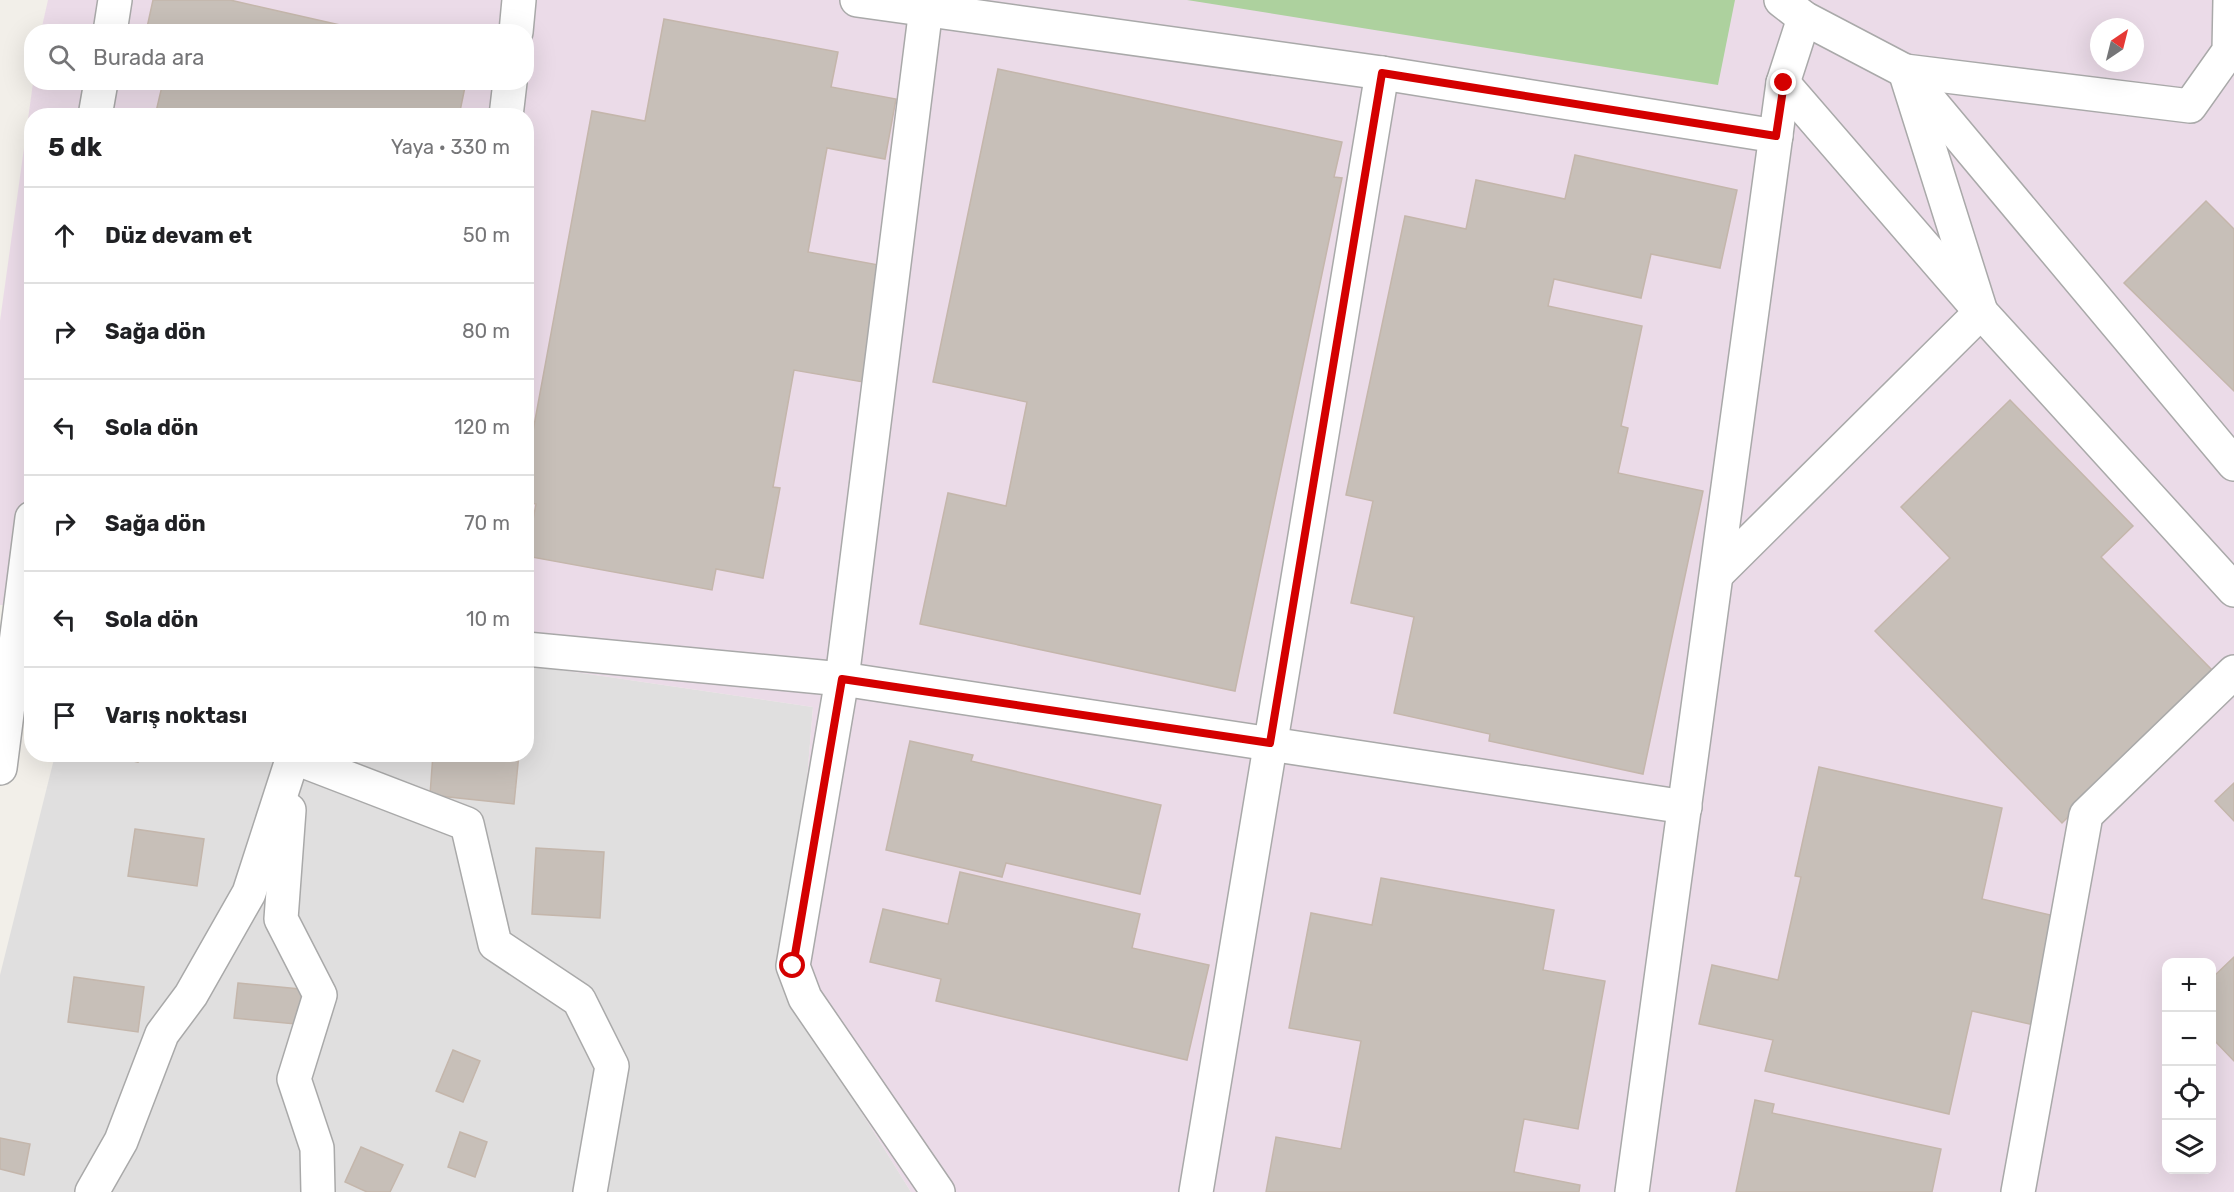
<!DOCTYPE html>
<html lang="tr">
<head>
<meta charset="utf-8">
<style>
  body { margin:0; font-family:Rubik,sans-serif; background:#f2f2f2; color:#202124 }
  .controls { position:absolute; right:18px; bottom:18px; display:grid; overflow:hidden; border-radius:12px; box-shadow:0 6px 24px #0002 }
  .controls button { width:54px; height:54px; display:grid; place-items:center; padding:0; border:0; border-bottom:2px solid #e0e0e0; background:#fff; color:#202124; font:30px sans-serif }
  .compass { position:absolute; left:2090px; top:18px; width:54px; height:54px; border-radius:50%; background:#fff; box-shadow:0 6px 24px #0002; rotate:35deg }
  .stop { position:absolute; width:18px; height:18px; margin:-14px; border:4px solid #d40000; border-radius:50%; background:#fff }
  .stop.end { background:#d40000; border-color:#fff; box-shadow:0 2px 6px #0008 }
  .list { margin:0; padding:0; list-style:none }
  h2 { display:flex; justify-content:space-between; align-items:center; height:78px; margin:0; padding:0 24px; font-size:26px }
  h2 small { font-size:20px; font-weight:400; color:#757577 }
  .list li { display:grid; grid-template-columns:39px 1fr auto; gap:18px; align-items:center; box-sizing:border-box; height:96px; padding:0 24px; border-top:2px solid #e0e0e0 }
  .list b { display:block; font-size:22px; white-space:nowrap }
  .list em { font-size:20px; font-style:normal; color:#757577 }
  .icon { flex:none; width:33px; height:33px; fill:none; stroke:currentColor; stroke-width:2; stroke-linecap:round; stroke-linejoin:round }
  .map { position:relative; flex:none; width:2234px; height:1192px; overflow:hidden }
  .search { position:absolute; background:#fff; box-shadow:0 6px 24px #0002; left:24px; top:24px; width:510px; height:66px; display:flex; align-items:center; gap:15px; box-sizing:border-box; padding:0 21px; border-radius:24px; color:#757577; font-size:22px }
  .panel { position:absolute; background:#fff; box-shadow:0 6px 24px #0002; left:24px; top:108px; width:510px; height:654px; border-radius:24px }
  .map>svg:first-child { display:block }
</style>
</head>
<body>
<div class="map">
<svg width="2234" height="1192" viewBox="0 0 2234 1192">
  <rect width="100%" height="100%" fill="#f2efe9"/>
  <polygon fill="#e0dfdf" points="527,665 813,707 789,995 911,1192 0,1192 0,975 55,755 526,754"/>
  <path fill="#ebdbe8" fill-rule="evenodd" d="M 48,0 L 2234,0 L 2234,1192 L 911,1192 L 789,995 L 813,707 L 527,665 L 526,116 L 32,116 L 31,604 L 0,605 L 0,321 L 33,83 L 526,82 L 526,32 L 41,31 ZM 2099,27 L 2135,27 L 2135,63 L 2099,63 ZM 2166,962 L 2212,962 L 2212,1170 L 2166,1170 Z"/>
  <polygon fill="#add19e" points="1187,0 1735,0 1718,85"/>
  <g fill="#c7bfb8" stroke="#c4b6ab" stroke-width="1.5">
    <polygon points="153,0 230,0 371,32 146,32"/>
    <polygon points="664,19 838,52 831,87 896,99 885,159 827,148 808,252 884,266 863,382 794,370 773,487 780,488 763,578 716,569 712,590 526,556 536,504 526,502 526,441 531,442 592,111 645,121"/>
    <polygon points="998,69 1342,142 1334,177 1342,178 1235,691 920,624 948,493 1006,506 1027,402 933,382"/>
    <polygon points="163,82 466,82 459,116 155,116"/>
    <polygon points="1575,155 1737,190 1720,268 1651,254 1641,298 1554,279 1548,306 1642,326 1621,426 1628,428 1618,473 1703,491 1643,774 1489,741 1490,734 1394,713 1414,617 1351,603 1373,501 1346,495 1405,216 1466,229 1476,180 1565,199"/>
    <polygon points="2206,201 2234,229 2234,391 2124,283"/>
    <polygon points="2010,400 2133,526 2101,557 2215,673 2062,823 1875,631 1950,558 1901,507"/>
    <polygon points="910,741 973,755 971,761 1161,805 1140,894 1006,863 1002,877 886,850"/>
    <polygon points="120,754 140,754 138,762 119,758"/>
    <polygon points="433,754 519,754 514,804 430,795"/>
    <polygon points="1819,767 2002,808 1982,899 2059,917 2034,1025 1972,1011 1949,1114 1765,1071 1773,1040 1699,1024 1712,965 1778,980 1801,877 1795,876"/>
    <polygon points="2234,783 2234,821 2215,801"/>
    <polygon points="135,829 204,839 197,886 128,876"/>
    <polygon points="536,848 604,852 600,918 532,914"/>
    <polygon points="960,872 1140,914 1132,948 1209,965 1187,1060 936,1001 941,979 870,962 883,909 948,924"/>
    <polygon points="1381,878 1554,910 1543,970 1605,981 1578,1129 1524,1119 1514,1172 1580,1185 1579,1192 1266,1192 1276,1137 1341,1149 1361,1041 1289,1028 1311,913 1372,925"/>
    <polygon points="2234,957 2234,1061 2212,1038 2212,978"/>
    <polygon points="74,977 144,987 138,1032 68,1022"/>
    <polygon points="238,983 310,990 306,1025 234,1018"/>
    <polygon points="453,1050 480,1061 463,1102 436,1091"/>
    <polygon points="1755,1100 1774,1104 1772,1113 1941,1149 1932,1192 1736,1192"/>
    <polygon points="460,1132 487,1142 475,1177 448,1167"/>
    <polygon points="0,1138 30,1144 24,1175 0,1169"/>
    <polygon points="361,1147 403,1165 390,1192 367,1192 345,1182"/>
  </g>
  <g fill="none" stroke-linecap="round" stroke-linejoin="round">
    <g stroke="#a9a9a9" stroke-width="36">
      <g id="minor">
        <polyline points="857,0 1382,73 1776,136"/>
        <polyline points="927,0 842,679 793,966 805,998 938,1192"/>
        <polyline points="1781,0 1804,18 1905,71 2234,464"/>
        <polyline points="110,32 115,0"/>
        <polyline points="516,32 519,0"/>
        <polyline points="1783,83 1981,312 2234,590"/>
        <polyline points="95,116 101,82"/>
        <polyline points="506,116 510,82"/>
        <polyline points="1717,574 1981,312 1905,71 2190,106 2229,51 2230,0"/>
        <polyline points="526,649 842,679 1685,807"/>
        <polyline points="291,754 293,757 467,824 495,944 579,1000 612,1066 590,1192"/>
        <polyline points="0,768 32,518"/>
        <polyline points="289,810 281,919 320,995 294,1079 317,1148 318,1192"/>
        <polyline points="92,1192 121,1141 162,1034 191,995 249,893 293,757"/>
        <polyline points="1196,1192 1382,73"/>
        <polyline points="1632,1192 1783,83 1804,18"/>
        <polyline points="2018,1192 2086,815 2234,672"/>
      </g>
    </g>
    <use href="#minor" stroke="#fff" stroke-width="33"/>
  </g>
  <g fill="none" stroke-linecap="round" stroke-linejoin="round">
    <polyline stroke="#d40000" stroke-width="8" points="793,966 842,679 1270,743 1382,73 1776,136 1784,83"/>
  </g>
</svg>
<div class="controls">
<button>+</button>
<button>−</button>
<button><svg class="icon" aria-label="locate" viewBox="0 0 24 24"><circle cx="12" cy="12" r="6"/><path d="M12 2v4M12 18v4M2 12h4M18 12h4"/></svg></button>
<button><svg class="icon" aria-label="layers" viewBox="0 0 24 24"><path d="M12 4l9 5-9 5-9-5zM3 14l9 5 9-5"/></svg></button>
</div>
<svg class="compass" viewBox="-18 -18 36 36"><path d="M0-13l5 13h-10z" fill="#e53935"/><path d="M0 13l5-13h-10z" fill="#757577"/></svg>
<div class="stop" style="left:793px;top:966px"></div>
<div class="stop end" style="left:1784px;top:83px"></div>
<div class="search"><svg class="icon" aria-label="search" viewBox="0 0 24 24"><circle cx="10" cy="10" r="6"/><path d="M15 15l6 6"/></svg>Burada ara</div>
<section class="panel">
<h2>5 dk<small>Yaya · 330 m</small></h2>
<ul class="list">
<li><svg class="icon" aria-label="ahead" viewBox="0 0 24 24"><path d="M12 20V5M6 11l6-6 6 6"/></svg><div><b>Düz devam et</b></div><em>50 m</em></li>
<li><svg class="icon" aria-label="right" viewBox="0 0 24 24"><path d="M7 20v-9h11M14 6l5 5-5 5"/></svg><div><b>Sağa dön</b></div><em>80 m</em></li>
<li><svg class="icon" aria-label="left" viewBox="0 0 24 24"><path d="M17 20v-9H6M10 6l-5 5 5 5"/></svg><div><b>Sola dön</b></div><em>120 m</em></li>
<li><svg class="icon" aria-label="right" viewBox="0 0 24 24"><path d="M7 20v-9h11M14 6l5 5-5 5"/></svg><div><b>Sağa dön</b></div><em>70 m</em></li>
<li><svg class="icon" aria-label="left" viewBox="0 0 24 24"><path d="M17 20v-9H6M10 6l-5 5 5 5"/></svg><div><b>Sola dön</b></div><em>10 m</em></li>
<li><svg class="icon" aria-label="arrive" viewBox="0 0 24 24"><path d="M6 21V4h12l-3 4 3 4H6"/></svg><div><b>Varış noktası</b></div></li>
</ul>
</section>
</div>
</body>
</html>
